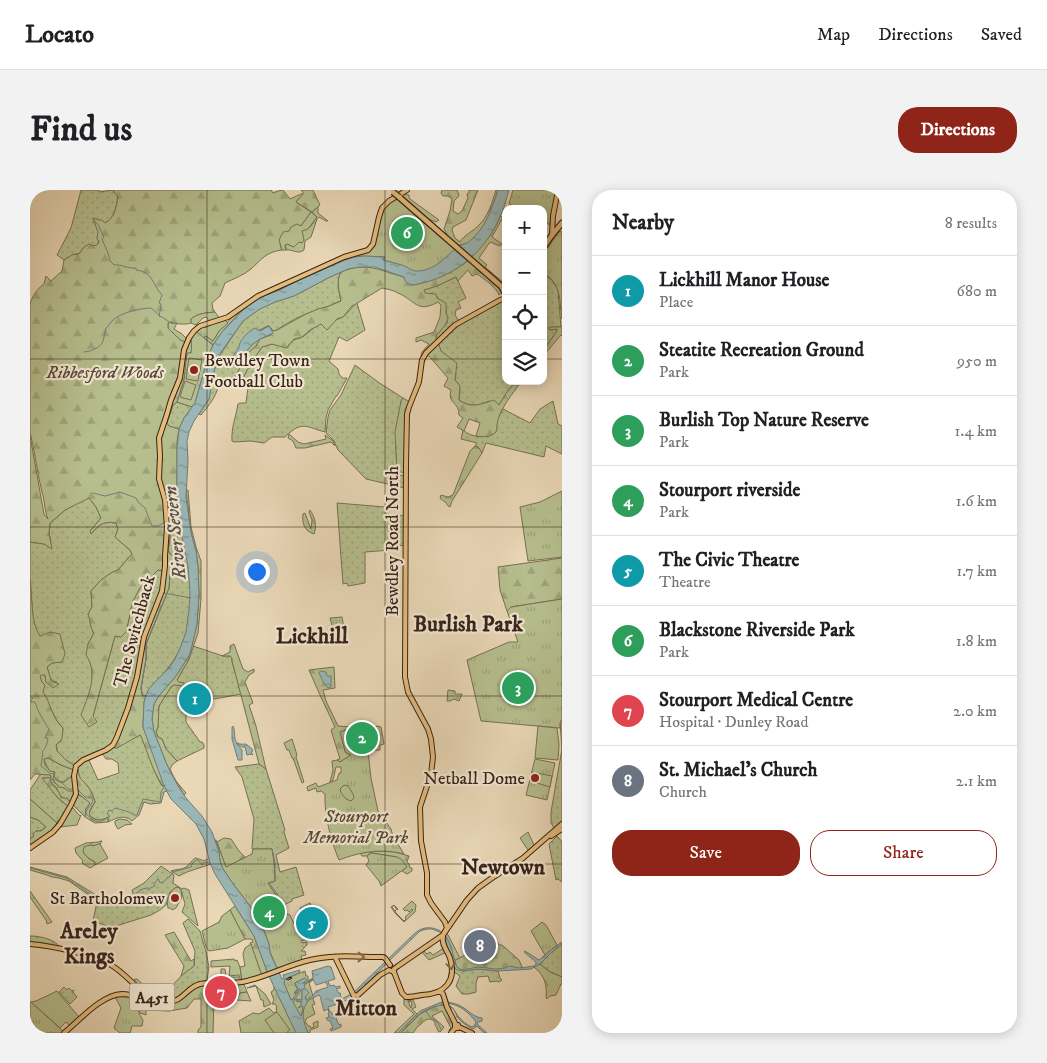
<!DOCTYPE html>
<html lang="en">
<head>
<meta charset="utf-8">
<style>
  body { margin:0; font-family:"IM FELL DW Pica",serif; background:#f2f2f2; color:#202124 }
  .controls { position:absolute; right:15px; top:15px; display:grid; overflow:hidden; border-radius:10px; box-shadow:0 2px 12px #0003 }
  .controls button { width:45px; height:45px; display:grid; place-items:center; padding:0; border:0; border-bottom:1px solid #e0e0e0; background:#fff; color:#202124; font:25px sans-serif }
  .you { position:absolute; left:226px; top:381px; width:18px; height:18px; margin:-12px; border:4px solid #fff; border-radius:50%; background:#1a73e8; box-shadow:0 0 0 8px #1a73e833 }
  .badge { display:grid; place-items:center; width:32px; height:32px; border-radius:50%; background:#8f2418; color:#fff; font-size:16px; font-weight:700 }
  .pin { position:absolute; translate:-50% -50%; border:2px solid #fff; box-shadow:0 1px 5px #0006 }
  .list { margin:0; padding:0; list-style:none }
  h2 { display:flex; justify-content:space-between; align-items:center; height:65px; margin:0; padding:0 20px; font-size:21px }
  h2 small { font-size:16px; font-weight:400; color:#757577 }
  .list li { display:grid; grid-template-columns:32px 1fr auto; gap:15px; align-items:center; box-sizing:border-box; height:70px; padding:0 20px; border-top:1px solid #e0e0e0 }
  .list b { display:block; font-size:19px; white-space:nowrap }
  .list p { margin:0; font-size:16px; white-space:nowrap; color:#757577 }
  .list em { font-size:16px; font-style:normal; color:#757577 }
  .actions { display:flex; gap:10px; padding:15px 20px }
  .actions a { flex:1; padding:11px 0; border:1px solid #8f2418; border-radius:20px; text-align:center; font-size:18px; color:#8f2418 }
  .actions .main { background:#8f2418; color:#fff }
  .icon { flex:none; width:28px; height:28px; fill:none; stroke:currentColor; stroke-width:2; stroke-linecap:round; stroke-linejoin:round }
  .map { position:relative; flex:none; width:532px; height:843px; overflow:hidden; border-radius:20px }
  header { display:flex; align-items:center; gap:30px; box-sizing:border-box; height:70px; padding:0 25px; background:#fff; border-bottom:1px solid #e0e0e0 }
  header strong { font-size:24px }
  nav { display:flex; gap:28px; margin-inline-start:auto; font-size:18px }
  .intro { display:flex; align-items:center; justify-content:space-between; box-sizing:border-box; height:120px; padding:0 30px }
  h1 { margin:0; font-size:35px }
  .button { padding:12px 22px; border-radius:20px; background:#8f2418; color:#fff; font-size:18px; font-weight:700 }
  main { display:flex; gap:30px; padding:0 30px }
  aside { flex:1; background:#fff; border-radius:20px; box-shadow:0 2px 12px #0003 }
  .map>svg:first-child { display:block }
</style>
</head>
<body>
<header>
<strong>Locato</strong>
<nav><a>Map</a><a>Directions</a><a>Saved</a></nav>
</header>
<div class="intro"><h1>Find us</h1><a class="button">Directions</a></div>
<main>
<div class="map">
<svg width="532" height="843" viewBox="0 0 532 843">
  <defs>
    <pattern id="grass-dots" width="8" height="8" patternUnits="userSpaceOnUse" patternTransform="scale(1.25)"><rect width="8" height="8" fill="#b6be8e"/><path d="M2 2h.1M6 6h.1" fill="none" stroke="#9da37a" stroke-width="1.8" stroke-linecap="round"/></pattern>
    <pattern id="forest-firs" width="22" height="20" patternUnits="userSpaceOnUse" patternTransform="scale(1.25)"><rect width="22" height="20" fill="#b6be8e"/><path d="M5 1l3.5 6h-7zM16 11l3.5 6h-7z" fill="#9da37a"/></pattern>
    <pattern id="cemetery-stones" width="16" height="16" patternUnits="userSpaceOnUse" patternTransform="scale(1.25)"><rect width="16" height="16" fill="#b6be8e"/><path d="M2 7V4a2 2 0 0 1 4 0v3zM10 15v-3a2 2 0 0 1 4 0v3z" fill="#9da37a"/></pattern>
    <pattern id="park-tufts" width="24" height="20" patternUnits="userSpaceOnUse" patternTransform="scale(1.25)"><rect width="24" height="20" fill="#b6be8e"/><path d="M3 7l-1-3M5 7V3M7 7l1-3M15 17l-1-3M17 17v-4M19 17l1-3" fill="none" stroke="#9da37a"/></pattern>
    <pattern id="water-ripples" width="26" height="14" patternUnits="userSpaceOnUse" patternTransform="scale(1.25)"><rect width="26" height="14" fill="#9ab7b7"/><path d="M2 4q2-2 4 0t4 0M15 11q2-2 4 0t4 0" fill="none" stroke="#7e9494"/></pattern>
  </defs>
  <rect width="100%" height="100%" fill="#e9d7b6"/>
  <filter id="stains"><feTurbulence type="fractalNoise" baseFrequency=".004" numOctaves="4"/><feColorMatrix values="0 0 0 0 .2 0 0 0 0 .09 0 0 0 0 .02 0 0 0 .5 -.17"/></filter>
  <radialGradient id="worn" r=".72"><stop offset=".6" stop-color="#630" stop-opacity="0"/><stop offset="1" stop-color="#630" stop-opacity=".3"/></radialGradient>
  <g fill="url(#grass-dots)" stroke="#767054" fill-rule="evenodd">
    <path d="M 51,0 L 69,0 L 69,2 L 83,0 L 88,6 C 86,17 85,28 75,33 L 72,30 L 71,31 L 63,29 L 69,42 L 68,54 L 66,56 L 54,57 L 49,64 L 45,64 L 34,70 L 27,65 L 41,38 Z"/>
    <polygon points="314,68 315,70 267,91 218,115 211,121 192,142 183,155 174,148 176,146 183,151 189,141 203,126 228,107"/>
    <path d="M 311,82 C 306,91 309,101 311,111 C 306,112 302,115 297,117 C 279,122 262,129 247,140 L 243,141 L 239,136 L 238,136 L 228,141 L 225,139 C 214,143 213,151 208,160 C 204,165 200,170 198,177 L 198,178 L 203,176 L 223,154 L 230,149 L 226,156 L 218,163 L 205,187 L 189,190 C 189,204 179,215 171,225 L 169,224 L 179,209 L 184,181 L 190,165 L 213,131 L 231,118 L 245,112 L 264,106 L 298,88 Z"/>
    <polygon points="513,84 522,90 528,100 531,137 521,137 520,140 527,139 527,141 513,161"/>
    <path d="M 426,87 L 436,108 L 428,112 L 431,118 L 426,120 L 425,125 L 429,131 L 406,150 L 406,146 L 417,133 C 416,115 417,118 406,106 L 394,103 L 394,100 L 407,96 Z"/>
    <path d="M 476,109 L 476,191 L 486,191 L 477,202 L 469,215 L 459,211 C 449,216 439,217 429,210 C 430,202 431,195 425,190 L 426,183 L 411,161 L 408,152 L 424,138 Z"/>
    <path d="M 327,113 L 335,140 L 317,151 L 309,147 L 299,171 L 308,179 L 309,184 L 312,188 L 317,188 L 307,206 L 306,206 L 298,220 L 296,228 L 295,242 C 276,237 272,230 255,247 L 242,247 L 234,253 L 221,251 L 204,252 L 202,251 C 201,238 206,227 208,214 L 210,213 L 216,213 L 219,190 L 213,188 L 221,173 L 232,157 L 242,154 L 258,157 C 263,147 266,151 274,146 C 279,143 283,137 290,134 C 298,132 305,131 313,127 C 318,124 321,117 327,113 Z"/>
    <polygon points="138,132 140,132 147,133 144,139 152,144 157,149 163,142 161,151 158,153 150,150 138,138"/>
    <polygon points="325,175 348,192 373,208 371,211 366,259 367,281 357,279 356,287 363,289 365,284 375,286 375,298 336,289 308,260 304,251 296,243 298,227 300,220 311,205"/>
    <path d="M 523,211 L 528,234 L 532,236 L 532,264 L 516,256 L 514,267 L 456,253 L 452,263 L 448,257 L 445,256 L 447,253 L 431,249 L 433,240 C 442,248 456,249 466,242 L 467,230 L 473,219 L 500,233 L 510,219 Z"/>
    <polygon points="147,212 162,217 154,228 149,239 138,236 137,233 143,215"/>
    <path d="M 141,300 L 147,303 C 147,311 147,320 149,329 C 151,344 156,359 158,374 C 162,400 162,432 151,457 C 146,467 140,477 132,485 C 125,492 120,497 116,506 L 112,505 L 111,498 L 116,469 L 116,454 L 139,398 L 140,384 L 142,383 L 144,367 L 140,364 L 138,360 C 143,341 138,321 137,302 Z"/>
    <path d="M 59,307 L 66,317 L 71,328 L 60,341 L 62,343 C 69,334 74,331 86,333 L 88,339 L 85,347 L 100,360 L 102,364 L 88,380 L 81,383 L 71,390 L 61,401 L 62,417 L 58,424 C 62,432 59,436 64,443 L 58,454 L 62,480 L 62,494 L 59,503 L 63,526 L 85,446 L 96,442 L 103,411 L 110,398 L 128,380 L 134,381 L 132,401 L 114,447 L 105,547 L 110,545 L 111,546 C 120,562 122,580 132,596 L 134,595 L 137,601 L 134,602 L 131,613 L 120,614 L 114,612 L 109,625 L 102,631 C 94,624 87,628 78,632 L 79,629 L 76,629 L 67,630 L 60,626 L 59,623 L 65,612 C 64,608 61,600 58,597 C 53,589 49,592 48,579 L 36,570 L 27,561 L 26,555 L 31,551 L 33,538 L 27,531 L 12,502 L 13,499 L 10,486 L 12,484 L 15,485 L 16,492 L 27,492 C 19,491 19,484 17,477 L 22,473 L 32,472 L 6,441 L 3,431 L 0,390 L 0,352 L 14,354 L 21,350 L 19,344 L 20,333 L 35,320 ZM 72,563 L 76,569 L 82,569 L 88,573 L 89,583 L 68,590 L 58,568 Z"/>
    <polygon points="307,313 355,317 356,324 375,326 375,356 367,355 366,357 362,358 361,360 335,362 335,393 318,396 317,393 313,394"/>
    <path d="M 163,456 L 193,466 L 200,466 L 202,468 L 202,471 L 211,504 C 204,505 188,509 182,509 C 174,508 170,501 163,501 L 163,497 L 156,496 L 156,532 L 170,552 L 172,552 L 174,555 L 174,558 L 147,571 L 136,559 L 132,549 L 128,547 L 126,542 L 128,537 L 128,520 L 130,514 L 141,497 L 144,495 L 154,494 L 149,492 L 147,490 L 159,469 Z"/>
    <polygon points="418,500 425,501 425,504 432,504 429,511 424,509 420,511 417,511"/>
    <polygon points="532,530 532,634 530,636 528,635 524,638 521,633 521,622 532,559 530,532"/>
    <path d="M 16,568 L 18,568 L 31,575 L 44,580 L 43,585 C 40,587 35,592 32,592 C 25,592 15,575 14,569 Z"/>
    <polygon points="229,574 236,579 255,640 254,642 259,658 246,665 250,682 266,677 274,705 262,709 262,711 252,716 245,704 235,689 238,693 245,691 244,673 242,659 222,659 224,629 212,587 205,577"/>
    <polygon points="12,584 18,584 21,586 21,588 13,588 28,608 39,617 32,629 27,631 27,633 0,609 0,600 10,585"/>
    <polygon points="22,589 25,593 30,597 32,597 36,599 45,601 42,612 31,607 26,597 21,593 20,590"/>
    <polygon points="47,603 49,605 59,611 60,613 56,619 55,627 43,615"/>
    <polygon points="0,627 8,630 16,637 10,641 6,641 4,646 0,649"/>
    <polygon points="527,646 532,652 532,692 528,689 526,690 519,654"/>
    <path d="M 165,668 C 172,669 173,673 179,668 L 181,674 L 157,682 L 149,686 L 141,681 C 146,679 152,680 156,677 C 160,674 161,671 165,668 Z"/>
    <polygon points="131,676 144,685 143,693 152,699 154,698 159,700 168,736 152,722 155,714 151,700 148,697 147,697 140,702 136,715 130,720 121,725 86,736 77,736 63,731 67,712 66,710 39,691 29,688 22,687 17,685 0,680 0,677 37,687 66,705 80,707 102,708 104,707 102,700 114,693"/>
    <path d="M 158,729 L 170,741 L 176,762 L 179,777 L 177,790 C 174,792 169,792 166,793 C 158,797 154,804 146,808 C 131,816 113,801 104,791 L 105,789 L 107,789 L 121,802 L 128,804 L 139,799 L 154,783 L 164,776 L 165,761 L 153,733 Z"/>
    <path d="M 0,746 C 10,746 24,749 30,757 L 0,753 Z"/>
    <polygon points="414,746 424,776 426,779 434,781 448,779 468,781 470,788 472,790 469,792 467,791 460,792 458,786 448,787 446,793 446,802 439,804 432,804 426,796 430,786 423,781 413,752"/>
    <polygon points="532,754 532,787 520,782 510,774 522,762"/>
    <polygon points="214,794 217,802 210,803 207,807 204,806 204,795"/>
    <polygon points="34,797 37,800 39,798 42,801 44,800 43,802 47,807 40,814 29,802"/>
  </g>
  <g fill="url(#forest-firs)" stroke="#767054">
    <path d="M 83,0 L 241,0 L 243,3 L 248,1 L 253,0 L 260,9 L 271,4 L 273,4 L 266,12 L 281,22 L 270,37 L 259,41 L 250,55 L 252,60 C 236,62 232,69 221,79 C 214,85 203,89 195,93 L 190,106 L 182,113 L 183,119 L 185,122 C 176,123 168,123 161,129 L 161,133 C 156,135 146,134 140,132 L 138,133 L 138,138 L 150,150 L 158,153 L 161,151 L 162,157 L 161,163 L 159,163 L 157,164 L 157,171 L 154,190 L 147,212 L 143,215 L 137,233 L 139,236 L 149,239 L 147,251 L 147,303 L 141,300 L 137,303 C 138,321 143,341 138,360 L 140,364 L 144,366 L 142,383 L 140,385 L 139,398 L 116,454 L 116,469 L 111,498 L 112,505 L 116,506 L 114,512 L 113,537 L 133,590 L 134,595 L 132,596 L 123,578 L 111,546 L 110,545 L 87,558 L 85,558 L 82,556 L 103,501 L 112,455 L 130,407 L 134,381 L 128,380 L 110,398 L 103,411 L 96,442 L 91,447 L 85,446 L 63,526 L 67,532 L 59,537 L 51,525 C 58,506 69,484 56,465 L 58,454 L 64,443 C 59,436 61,432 58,424 L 62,417 L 61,401 L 71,390 L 81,383 L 88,380 L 102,364 L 100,360 L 85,347 L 88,339 L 86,333 C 74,331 69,334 61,344 L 60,341 L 71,328 L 66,317 L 59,308 L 35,320 L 20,333 L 19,344 L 22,359 L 14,354 L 0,352 L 0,246 L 14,324 L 18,329 C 14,319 15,311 12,302 C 7,282 5,262 0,242 L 0,114 C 3,105 6,100 14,94 L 16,86 L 21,91 L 32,81 L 34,70 L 42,65 L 49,64 L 54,57 L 59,54 L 64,56 L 68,54 L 69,51 L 67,49 L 68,42 L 63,29 L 63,28 L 69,30 L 72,30 L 75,33 C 85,28 86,17 88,7 Z"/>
    <path d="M 412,0 L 427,0 L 429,5 L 428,7 L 424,11 L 423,21 L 428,24 L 432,21 L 438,8 L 437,4 L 439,3 L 439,0 L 448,0 L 436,30 L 423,37 L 422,40 L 425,48 L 430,52 C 434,45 442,42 448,36 C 458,27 462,13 466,0 L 468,0 C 463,16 454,43 439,52 C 435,55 431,54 427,56 L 417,48 L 418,46 L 414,39 L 420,21 L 422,9 L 418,6 L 413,6 L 411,3 Z"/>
    <polygon points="371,4 379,5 379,7 380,9 409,30 406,32 401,30 399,31 369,5"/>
    <path d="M 288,17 L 288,23 L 298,31 L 296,31 L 289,27 L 287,29 L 281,47 L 275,51 L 274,60 C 268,65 263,59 256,60 L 255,55 L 257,54 L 264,57 L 269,52 L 273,50 L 272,41 L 280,37 L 287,27 L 282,22 Z"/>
    <path d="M 470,26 L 473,27 L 462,47 L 472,54 L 470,56 L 460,52 L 449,68 L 457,75 L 455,77 L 474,93 L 476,92 L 476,97 L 441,68 C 453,55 464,43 470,26 Z"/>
    <path d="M 439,70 L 473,101 L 469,105 C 467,98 453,88 447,84 L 442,86 L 438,80 L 428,91 L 426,87 L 407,96 L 394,100 L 395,103 L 406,104 L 407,108 L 416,113 L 416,123 L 418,128 L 417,133 L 406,146 L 406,150 L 399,157 L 390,170 L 392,162 L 399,154 L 391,150 L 386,152 L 386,148 L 404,142 L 410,127 L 411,115 L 408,112 C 387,124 385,110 368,103 C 363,100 357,99 352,98 L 321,117 L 313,127 L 307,129 L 297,140 L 291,134 L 280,140 L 272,147 L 264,149 L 256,158 L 242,154 L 232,157 L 221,173 L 213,188 L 209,186 L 205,187 L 218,163 L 226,156 L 230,149 L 241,145 L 238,136 L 230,141 L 228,141 L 238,136 L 239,136 L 243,141 L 247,140 L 276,124 L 288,119 L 299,116 L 311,111 C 309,101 306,91 311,82 C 337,71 350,81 374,87 C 375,92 378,94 383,95 C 403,91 423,83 439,70 Z"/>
    <polygon points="532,136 532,146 531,145 513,166 513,161 527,141 527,139 520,140 519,138 521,137 530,137"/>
    <path d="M 408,152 L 411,161 L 427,173 L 425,190 L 430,196 L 429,210 C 441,219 451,214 464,210 L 469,215 L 477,202 L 486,191 L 492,191 C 483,203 465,224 467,240 C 463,248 453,247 446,246 L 450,233 L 439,229 L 434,241 L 427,237 L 433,228 L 429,225 C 429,211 417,214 421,200 L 414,196 L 418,188 L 399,166 L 397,166 L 392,177 L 394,168 Z"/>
    <polygon points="373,208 380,212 375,283 367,281 365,242 371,211"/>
    <polygon points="259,244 268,252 274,254 296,249 295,245 303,251 305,256 301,252 275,258 266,258 263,251 258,248"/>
    <path d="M 445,256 L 449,258 L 452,263 L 422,311 L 420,317 C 417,316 417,313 415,312 C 413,310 412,311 410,308 L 411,305 L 418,307 L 423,305 L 440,261 Z"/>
    <polygon points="158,300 161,337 166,357 171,371 171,409 168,443 159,469 147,490 149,492 154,493 154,496 144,495 141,497 129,516 128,537 126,542 128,547 132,549 136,559 147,571 142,575 140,579 145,590 156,603 154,605 137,575 124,542 122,529 124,514 128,507 146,486 160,464 167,434 169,404 168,376 166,361 161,343 156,301"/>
    <path d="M 280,320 C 285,327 287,336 284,344 C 274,341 272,333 273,324 L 275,323 L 281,339 L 282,330 L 279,322 Z"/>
    <polygon points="532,368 532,409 481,417 477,421 470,400 468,377"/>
    <path d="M 0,390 C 3,409 0,431 10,446 L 20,442 L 30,444 L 35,464 L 32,472 L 22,473 L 17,477 L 21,490 L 23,492 L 29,494 L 23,498 L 16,492 L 15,485 L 12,485 L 10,486 L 12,492 L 15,495 L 13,502 C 21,513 22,529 33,538 L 32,549 L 26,555 L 27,561 L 36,570 L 45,576 L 44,580 L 31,575 L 18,568 L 14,569 L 15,575 L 20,581 L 25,582 L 24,587 L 31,592 L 34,592 L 43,585 L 45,601 L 38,601 L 34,598 L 29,597 L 22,589 L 20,590 C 23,597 29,600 31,607 L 38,609 L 39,611 L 42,612 L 39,617 L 28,608 L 12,588 L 21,588 L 21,586 L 20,585 L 5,584 L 0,590 Z"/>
    <polygon points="204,454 213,479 218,482 224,479 224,482 219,485 215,492 223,513 219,515 226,536 236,579 229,574 202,471 202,468 200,466 192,466 200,462 200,456"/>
    <polygon points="304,477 305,498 293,500 296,511 308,536 321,537 320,539 314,540 315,561 316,563 321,565 310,572 307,570 310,569 301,540 305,537 290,505 279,480"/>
    <path d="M 46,577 L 48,579 C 49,591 53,589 58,597 C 61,600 64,608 65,612 C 62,616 58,621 60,626 C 65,631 71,631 78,627 L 78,632 L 65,633 L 55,627 L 56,619 L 60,613 L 47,603 L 45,591 Z"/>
    <polygon points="194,648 201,649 209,661 215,667 196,678 187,652"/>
    <polygon points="70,651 72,651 70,654 63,656 53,662 58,668 65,672 65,675 60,678 52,673 53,671 46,663 45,658 56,653 69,652"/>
    <polygon points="351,661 365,662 379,666 377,672 379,674 380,678 382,678 382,681 377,684 372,681 377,677 367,667 341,663 337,666 332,666 330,663"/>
    <polygon points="0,701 22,732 17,734 16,730 0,707"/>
    <polygon points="205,716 224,746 238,784 232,786 220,753 223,752 222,749 215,749 200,720"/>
    <polygon points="144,742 161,771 164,769 164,776 151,786 154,776 135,745"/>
    <polygon points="417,743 430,768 424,771 417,748 415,745"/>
    <path d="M 510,774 L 520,782 L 532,787 L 532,794 L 531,794 L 526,805 L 520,806 L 517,809 L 516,808 C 517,794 515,786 504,777 Z"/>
    <path d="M 172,795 L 182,796 L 184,810 L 183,843 L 168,843 L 168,840 L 171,837 L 171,809 L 164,809 L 157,818 L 139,821 L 116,820 L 116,825 L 110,823 L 109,821 L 113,811 L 116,812 L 118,814 C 128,812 138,817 147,812 C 157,808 162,798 172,795 Z"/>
    <path d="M 408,815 L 415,815 L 424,834 L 420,842 L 419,840 L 421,838 L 412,821 L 402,826 L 414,837 L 410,842 L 408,841 L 407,838 L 405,835 L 405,832 C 399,826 395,830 390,835 L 388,836 L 383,843 L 371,843 L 390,824 Z"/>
  </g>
  <g fill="url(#cemetery-stones)" stroke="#767054">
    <polygon points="271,0 283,0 290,15 282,22 266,12 273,4 273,2"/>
    <path d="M 148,697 L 151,700 L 152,707 L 146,718 L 142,720 L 140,718 L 138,718 C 136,711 139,702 145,698 Z"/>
    <polygon points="452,741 470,755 472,755 489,770 492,777 489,779 465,780 450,778 432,780 427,778 424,771 444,760 446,755 452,760 454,757 449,753 453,749 448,746"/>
  </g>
  <g fill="url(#park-tufts)" stroke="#767054">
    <polygon points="483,0 527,0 522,33 520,35 513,31 513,19 493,19 479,14"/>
    <path d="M 366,7 L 426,58 C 416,68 400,85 384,81 C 383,81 378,78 377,78 C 369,74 361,72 353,70 L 355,67 L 330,66 L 315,70 L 314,68 L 341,58 L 350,24 L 354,17 Z"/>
    <path d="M 530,41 L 532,42 L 532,129 C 529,111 532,95 515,84 L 517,80 L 513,78 L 513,64 Z"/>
    <path d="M 195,130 L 198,133 L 189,141 L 183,151 L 176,146 L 174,147 L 174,148 L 183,155 L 179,164 L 165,213 L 162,217 L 147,212 L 154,190 L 157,163 L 161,163 C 163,149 157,146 170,136 C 177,139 178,136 184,133 C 187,132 191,131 195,130 Z"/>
    <polygon points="532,301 532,367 498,371 490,317 510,312"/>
    <polygon points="532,409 532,529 530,533 530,538 451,531 437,470 479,452 488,452 477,421 481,417"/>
    <polygon points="312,427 314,438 303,439 300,428"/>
    <path d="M 327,536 C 332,539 341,539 347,536 L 351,537 L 354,554 L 350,555 L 350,560 L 338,561 L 341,588 L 348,621 L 361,639 L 363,646 L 374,664 C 351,658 330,662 309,670 C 301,651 294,625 295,604 L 291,601 L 287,602 L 286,598 L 278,601 L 277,597 L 286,593 L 288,597 L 307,590 L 309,583 L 311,583 L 311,577 L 306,577 L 303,590 L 300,592 L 303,580 L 302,571 L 307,570 L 310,572 L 321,565 L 316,563 L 315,561 L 310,542 L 319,539 L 321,537 Z"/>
    <polygon points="262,549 267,565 266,567 274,592 272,593 263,568 262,568 259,560 257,560 254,553"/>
    <polygon points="505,569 525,573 517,610 496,605"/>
    <polygon points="185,650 186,650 196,677 222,664 223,659 242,659 244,672 245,691 238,693 248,708 255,723 260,725 264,734 272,732 279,749 271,751 272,753 277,752 277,755 271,761 275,761 276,765 271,766 272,771 248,780 240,762 239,754 235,743 220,716 204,695 193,679 190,671 189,662"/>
    <polygon points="341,663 367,667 371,669 377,677 351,696 349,691 336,675 339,671 337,666"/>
    <polygon points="200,720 215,749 198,758 179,761 176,757 172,741 189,732 192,726"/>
    <polygon points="512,732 516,735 527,755 515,765 501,741"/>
    <polygon points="204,769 205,771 207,770 210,777 212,791 210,791 209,785 199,786 200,776 181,777 181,771"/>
    <polygon points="275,781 276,786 278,786 278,792 284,789 279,793 283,806 276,811 275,807 278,803 273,798 273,794 275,792 275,788 265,793 266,797 268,798 264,803 266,804 269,798 273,800 272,801 272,811 266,811 272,812 271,815 273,815 272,824 271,826 263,814 264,809 261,810 254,793 255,789"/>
    <polygon points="225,795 235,804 241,814 234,817 233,810 231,810 226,796 217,798"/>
    <polygon points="244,796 266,843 211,843 209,831 223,823 229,824 239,818 244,823 247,821 246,818 247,817 245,814 242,814 244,810 241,802 244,800"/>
    <path d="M 95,806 L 107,808 L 110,814 C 107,821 109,824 113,830 L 112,836 L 102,836 L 100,843 L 90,843 L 84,838 L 91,818 L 85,807 Z"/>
    <path d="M 284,807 L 283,809 L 285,814 L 282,815 L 285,824 L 277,828 L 275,831 L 278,836 L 280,836 L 281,838 L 284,837 L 283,833 L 288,831 L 288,837 L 280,840 L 280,843 L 278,843 C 277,840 273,835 273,831 C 272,820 274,811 284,807 Z"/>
    <polygon points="0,812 1,812 34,842 32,843 0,843"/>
  </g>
  <g fill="#b6be8e" stroke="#767054">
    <polygon points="281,22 287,27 278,39 272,41 274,50 272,53 269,52 264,57 257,54 255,55 255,57 256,60 252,60 249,50 253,42 259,41 261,37 267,34 271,36"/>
    <path d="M 185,122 L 190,129 L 178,132 L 178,129 L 176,127 L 173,128 L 166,135 L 161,133 L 161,129 C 168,123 176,123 185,122 Z"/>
    <polygon points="159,168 172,170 168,191 156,189"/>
    <polygon points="155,191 166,195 161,210 150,207"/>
    <polygon points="508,536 527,538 529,555 528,570 505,568"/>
    <polygon points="502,582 522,586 520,597 500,591"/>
    <polygon points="314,595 318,596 323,604 324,608 321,611 316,609 311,603 310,599"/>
    <polygon points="0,609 27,633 22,641 0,657 0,649 4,646 3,644 6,641 11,641 16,637 8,630 0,627"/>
    <polygon points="41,618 43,618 50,626 51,625 47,635 30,637 30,636"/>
    <polygon points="90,629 97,630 102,634 95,635 88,639 85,634 85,631"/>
    <polygon points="498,642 505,657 498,660 490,648"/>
    <polygon points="68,654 70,654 78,668 65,675 65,672 58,668 53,662 54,657 56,656 61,655 63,656"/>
    <polygon points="382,711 386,715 385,722 374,732 365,723 361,717 364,715 368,719 367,720 364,715 362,717 365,721 366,720 365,722 374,731 376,729 375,727 383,720 382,719 379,722 377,720 375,721 373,719"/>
    <polygon points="280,713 285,726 277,729 273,727 270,718"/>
    <polygon points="221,754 232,786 212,791 210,777 215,776 213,764 215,758"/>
    <polygon points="414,758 417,762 399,770 392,762 393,760 397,764 400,762 403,765"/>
    <polygon points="191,779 195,779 196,787 210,787 210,791 195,792 191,787"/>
    <polygon points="27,801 49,827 40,836 36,832 30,838 1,812 6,811"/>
    <polygon points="217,802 221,811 207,810 210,803"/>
    <polygon points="384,807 379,809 379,811 384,809 383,810 386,817 382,819 387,824 368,843 364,843 384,824 374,815 374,809 375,808 377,809 381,818 381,816 382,815 381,811 379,812 378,809"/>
    <polygon points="247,822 260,840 256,843 244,843 235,830"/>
  </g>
  <g fill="url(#water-ripples)" stroke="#727c78" fill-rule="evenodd">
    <path d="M 468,0 L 479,0 C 476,10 474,20 469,29 C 453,65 421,89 383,95 C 378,94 375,92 374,87 L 345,77 L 329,77 L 318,79 L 298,88 L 264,106 L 245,112 L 228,120 L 220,126 L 213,131 L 189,165 L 185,177 L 179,209 L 164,231 L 159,242 L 157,251 L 158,271 L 156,307 L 161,343 L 166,361 L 168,376 L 169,404 L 167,434 L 160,464 L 146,486 L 128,507 L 124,514 L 122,529 L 124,542 L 137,575 L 148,596 L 156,608 L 172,626 L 182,642 L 189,662 L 190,671 L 193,679 L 204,695 L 220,716 L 234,741 L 239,754 L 240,763 L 252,789 L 254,788 L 253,785 L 270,780 L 269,783 L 255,789 L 254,793 L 261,810 L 262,810 L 270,799 L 269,799 L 266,804 L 265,803 L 268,798 L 267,797 L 265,793 L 275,788 L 277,790 L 273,793 L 274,794 L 283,788 L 282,781 L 298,776 L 301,777 L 305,789 L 298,791 L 300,796 L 304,795 L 306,797 L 310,796 L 310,798 L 306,799 L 309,803 L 310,803 L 311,804 L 310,805 L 312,809 L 323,803 L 384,744 C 390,739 394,737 402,738 C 421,741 421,762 427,777 L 432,780 L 448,777 L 466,779 L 475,778 L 479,776 L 490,778 L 504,776 L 506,774 L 506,772 L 494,762 L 495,761 L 509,770 L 522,759 L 532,752 L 532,754 L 522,762 L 511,773 L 501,779 L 468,781 L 448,779 L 434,781 L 427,780 L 424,777 L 414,746 L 412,743 L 402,739 L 397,739 L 390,741 L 359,771 L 333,798 L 334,799 L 329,802 L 330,800 L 329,800 C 324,804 321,809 315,811 C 310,814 304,815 298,817 L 300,822 L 301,822 L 303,825 L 306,824 L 308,827 L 306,828 L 309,835 L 311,834 L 311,837 L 301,841 L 300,839 L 303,838 L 300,831 L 297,830 L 296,828 L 299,827 L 298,823 L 299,822 L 298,819 L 294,821 L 290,806 L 289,805 L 277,811 L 277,813 C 270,821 274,834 278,843 L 266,843 L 238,784 L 224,746 L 185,684 L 180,673 L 174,649 L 166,634 L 141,609 L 134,596 L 113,537 L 114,512 L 118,500 L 124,493 L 139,478 L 145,469 L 151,456 L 156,442 L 159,420 L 160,402 L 158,376 L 148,327 L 147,302 L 147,260 L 149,239 L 154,228 L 165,213 L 179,164 L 183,155 L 192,142 L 218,115 L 231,107 L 250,100 L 267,91 L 315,70 L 324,67 L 335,66 L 355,67 L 355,68 L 353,68 L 353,70 C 359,72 366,73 372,75 C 378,77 382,82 390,81 C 405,79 414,69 425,59 C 430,54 436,55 441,50 C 456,37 462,18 468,0 ZM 283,789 L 286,795 L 296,792 L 298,797 L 286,801 L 283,806 L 276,810 L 275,807 L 279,803 L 276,799 L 273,799 L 275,797 L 274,795 ZM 272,799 L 272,810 L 266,809 L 266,811 L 272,812 L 271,815 L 268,818 L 273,816 L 272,824 L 271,826 L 263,812 L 271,800 Z"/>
    <path d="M 239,136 L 243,143 L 230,149 L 223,154 L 203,176 L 198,178 C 200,171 203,165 207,160 C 210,157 209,156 210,153 C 213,147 219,141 225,138 L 230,141 Z"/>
    <polygon points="291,481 296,482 297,486 301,486 301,497 298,498 294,493 289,483 289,482"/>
    <path d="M 203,536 C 207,544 200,556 216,554 L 222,559 L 223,561 L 221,562 L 223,565 L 221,564 L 217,565 L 215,557 L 212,557 L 206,553 L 212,560 L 212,570 L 208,570 L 202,549 L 202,537 Z"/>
    <path d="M 414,811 C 421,813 429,814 434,818 C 440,822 444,827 452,828 L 452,831 L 448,832 L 447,834 L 457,843 L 454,843 L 447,836 L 443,839 C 437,836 431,832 427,827 C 426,825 426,822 424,820 C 416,810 399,818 391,823 C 383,828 377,836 371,843 L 368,843 L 390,821 ZM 412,813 C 426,812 438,821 446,832 L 444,836 L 442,837 C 437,835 432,831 428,826 C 422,817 423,815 411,815 Z"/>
  </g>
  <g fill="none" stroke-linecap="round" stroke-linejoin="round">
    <g stroke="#727c78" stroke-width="1">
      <path d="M 63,29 L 69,36 L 70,39 L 74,47 L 72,49 C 75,57 79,63 80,71 L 84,75 C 91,74 98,79 106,78 L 106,80 C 123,82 122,94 132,105 L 129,113 L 131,114 L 131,115"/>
      <path d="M 131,116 L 129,126 C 135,127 138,133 143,134"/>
      <polyline points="167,142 183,155"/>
      <path d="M 54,162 C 63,161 73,157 74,147 C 75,144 75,141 76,138 C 78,137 79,134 81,132 C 88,123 111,118 121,118 L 129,125"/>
      <polyline points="63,303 75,306 90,302 106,308 108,312 115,318 122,336 128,336 135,332"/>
      <polyline points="139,328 148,327"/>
      <polyline points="139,398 140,384 142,383 143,372"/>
      <polyline points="134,403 161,408"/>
      <polyline points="116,506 112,505 111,498 116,469 116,454 136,406"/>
      <path d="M 0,507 L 3,508 L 1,510 L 1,512 L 5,512 C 8,522 13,530 19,539 L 15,548 L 18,548 C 17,554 16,558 12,562 L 13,565 L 12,567 L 12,570 L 11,574 L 11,576 L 21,584 L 24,583 L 23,589 C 26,590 30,592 32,593 C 38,597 35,600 44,599"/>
      <path d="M 48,600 L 55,607 L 59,607 L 63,609 C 63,615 56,618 56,623 C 62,633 71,634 80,626 L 77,624 L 79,620 L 82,621 L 85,618 L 99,622 L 104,625 L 107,625 L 113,609 L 130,612 L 131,602 L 135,595"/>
      <polyline points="242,659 245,673 245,691 239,693 248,705"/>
      <polyline points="0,678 36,688 46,695 48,695 57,702 64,706 100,710 104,709 105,704 110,701 110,700 116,698 119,700 120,698 125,696 124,694 128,689 129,690 129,692 132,693 140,686 143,682 161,677 162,674 166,670 168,670 172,675 175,672 180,673"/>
      <polyline points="278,791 283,788"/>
      <polyline points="396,821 399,826 407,832 411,839"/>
    </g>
    <g stroke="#36231a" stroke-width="6">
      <g id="major">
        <polyline points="522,45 523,26 528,0"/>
        <polyline points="521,646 532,639"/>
        <polyline points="0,658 23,642 30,634 41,615 46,604 44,586 46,576 53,570 76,560 83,555 87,547 98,518 107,487 114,447 132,401 135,376 135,366 137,337 135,310 129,289 130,266 129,248 137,224 141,210 150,188 154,160 159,148 164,141 170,136 198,127 228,106 314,67 338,60 343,54 349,27 352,18 359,11 377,0"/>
        <polyline points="414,743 417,738 415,732 401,713 397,705 397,683 391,651 390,617 401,584 403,567 401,549 398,539 378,502 375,487 376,274 377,224 379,217 389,192 392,170 396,163 425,135 470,110 476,108"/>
        <path d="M 0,754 C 23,756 60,764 81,775 C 100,786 114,811 137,812 C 152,813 157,797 170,794 C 176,792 183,794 189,794 C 196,794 204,793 212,792 C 235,788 257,775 280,770 C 304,764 329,767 353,767 L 355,768 L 360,775"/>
        <polyline points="305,767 324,806 328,805 350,785 359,780 364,782"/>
        <polyline points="364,782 364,779 368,776 413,745 437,710 448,698 462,688 493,668 532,634"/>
        <path d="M 364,782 L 372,803 L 376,807 C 382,807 387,806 392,805 C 415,804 427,791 420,768 C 417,760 411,754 413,746"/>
        <polyline points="408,802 411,802 413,804 417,817 426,835"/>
        <polyline points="429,837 442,843"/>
        <path d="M 34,843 C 50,830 71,805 92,804 C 101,804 110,808 119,811 L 121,810 L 123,807"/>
        <polyline points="421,843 425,838 428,838 428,835 425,835 425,838"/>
      </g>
    </g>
    <g stroke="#36231a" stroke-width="7">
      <g id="highway">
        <polyline points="369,7 471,96 475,103"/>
        <polyline points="513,58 522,45 532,33"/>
      </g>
    </g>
    <use href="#major" stroke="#e4bc7b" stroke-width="4"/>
    <use href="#highway" stroke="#e4bc7b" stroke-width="4.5"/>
    <path stroke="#36231a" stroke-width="1" stroke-dasharray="9 9" stroke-linecap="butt" d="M 257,788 L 257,790 C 258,790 259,788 260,787 L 261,788 L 261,789 L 257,788 L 256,789 L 256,790 L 257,791 L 262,788 L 261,787 L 257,788"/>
    <g stroke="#36231a" stroke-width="7" stroke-linecap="butt">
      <polyline id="highway-bridge" points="363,2 369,7"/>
    </g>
    <use href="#highway-bridge" stroke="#e4bc7b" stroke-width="4.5"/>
  </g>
  <defs><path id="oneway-chevron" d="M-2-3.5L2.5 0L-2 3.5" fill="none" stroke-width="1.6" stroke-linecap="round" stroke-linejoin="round" transform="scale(1.25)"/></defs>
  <g stroke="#846846">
    <use href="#oneway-chevron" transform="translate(331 767) rotate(1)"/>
    <use href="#oneway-chevron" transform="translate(421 776) rotate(82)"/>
  </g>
  <path fill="none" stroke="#36231a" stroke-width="1" stroke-opacity="0.55" d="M 177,0 L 177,843M 355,0 L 355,843M 0,169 L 476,169M 513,169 L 532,169M 0,337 L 532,337M 0,506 L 532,506M 0,674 L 532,674"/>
  <g fill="#8f2418" stroke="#f1e5d0" stroke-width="2">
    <circle cx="164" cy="180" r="5"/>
    <circle cx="505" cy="588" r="5"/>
    <circle cx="145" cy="708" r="5"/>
  </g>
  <g text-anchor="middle" stroke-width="4.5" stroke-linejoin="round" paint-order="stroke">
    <rect fill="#f1e5d0" stroke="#6e5d51" stroke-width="1" x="99.5" y="793.5" width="45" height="27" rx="4"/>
    <g font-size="16" font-weight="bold" fill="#36231a">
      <text x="122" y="813">A451</text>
    </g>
    <g font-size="18" fill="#36231a" stroke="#f1e5d0" text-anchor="end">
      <text x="174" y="176" text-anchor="start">Bewdley Town<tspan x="174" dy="21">Football Club</tspan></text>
      <text x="495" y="594">Netball Dome</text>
      <text x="135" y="714">St Bartholomew</text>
    </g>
    <g font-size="18" font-style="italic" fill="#564a37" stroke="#f1e5d0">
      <text x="75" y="188">Ribbesford Woods</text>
      <text x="326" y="632">Stourport<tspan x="326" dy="21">Memorial Park</tspan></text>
    </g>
    <g font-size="18" fill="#36231a" stroke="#f1e5d0">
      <text transform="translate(362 351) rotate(-90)" y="6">Bewdley Road North</text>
      <text transform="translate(104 441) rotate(-75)" y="6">The Switchback</text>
    </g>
    <g font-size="19" font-style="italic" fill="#544f49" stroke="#f1e5d0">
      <text transform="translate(144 343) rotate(-96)" y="7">River Severn</text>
    </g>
    <g font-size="22" font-weight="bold" fill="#36231a" stroke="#f1e5d0">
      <text x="438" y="441">Burlish Park</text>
      <text x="282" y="453">Lickhill</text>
      <text x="473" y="684">Newtown</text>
      <text x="59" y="748">Areley<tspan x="59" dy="25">Kings</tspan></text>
      <text x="336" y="825">Mitton</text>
    </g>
  </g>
  <rect width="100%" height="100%" filter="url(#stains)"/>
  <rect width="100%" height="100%" fill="url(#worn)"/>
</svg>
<div class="controls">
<button>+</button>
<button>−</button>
<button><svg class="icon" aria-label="locate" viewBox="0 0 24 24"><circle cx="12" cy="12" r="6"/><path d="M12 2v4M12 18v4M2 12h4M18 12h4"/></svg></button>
<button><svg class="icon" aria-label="layers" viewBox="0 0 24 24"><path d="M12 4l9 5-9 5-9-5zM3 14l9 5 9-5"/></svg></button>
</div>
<div class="you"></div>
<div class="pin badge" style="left:165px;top:509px;background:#0f9aa8">1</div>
<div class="pin badge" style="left:332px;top:548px;background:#2e9e5b">2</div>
<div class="pin badge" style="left:488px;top:498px;background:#2e9e5b">3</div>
<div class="pin badge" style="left:239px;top:722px;background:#2e9e5b">4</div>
<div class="pin badge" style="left:282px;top:733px;background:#0f9aa8">5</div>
<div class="pin badge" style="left:377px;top:43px;background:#2e9e5b">6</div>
<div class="pin badge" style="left:191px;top:802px;background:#e0444e">7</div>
<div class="pin badge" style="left:450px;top:756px;background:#6b7280">8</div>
</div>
<aside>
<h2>Nearby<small>8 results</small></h2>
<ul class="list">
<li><span class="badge" style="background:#0f9aa8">1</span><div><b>Lickhill Manor House</b><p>Place</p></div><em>680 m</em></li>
<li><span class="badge" style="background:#2e9e5b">2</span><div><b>Steatite Recreation Ground</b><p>Park</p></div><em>950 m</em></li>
<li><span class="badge" style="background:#2e9e5b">3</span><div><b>Burlish Top Nature Reserve</b><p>Park</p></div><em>1.4 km</em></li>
<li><span class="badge" style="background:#2e9e5b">4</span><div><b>Stourport riverside</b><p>Park</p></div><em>1.6 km</em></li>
<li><span class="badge" style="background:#0f9aa8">5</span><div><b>The Civic Theatre</b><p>Theatre</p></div><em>1.7 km</em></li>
<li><span class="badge" style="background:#2e9e5b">6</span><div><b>Blackstone Riverside Park</b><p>Park</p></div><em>1.8 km</em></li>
<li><span class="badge" style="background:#e0444e">7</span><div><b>Stourport Medical Centre</b><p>Hospital · Dunley Road</p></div><em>2.0 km</em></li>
<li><span class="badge" style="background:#6b7280">8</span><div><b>St. Michael's Church</b><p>Church</p></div><em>2.1 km</em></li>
</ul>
<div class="actions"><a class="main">Save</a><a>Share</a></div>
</aside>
</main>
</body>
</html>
